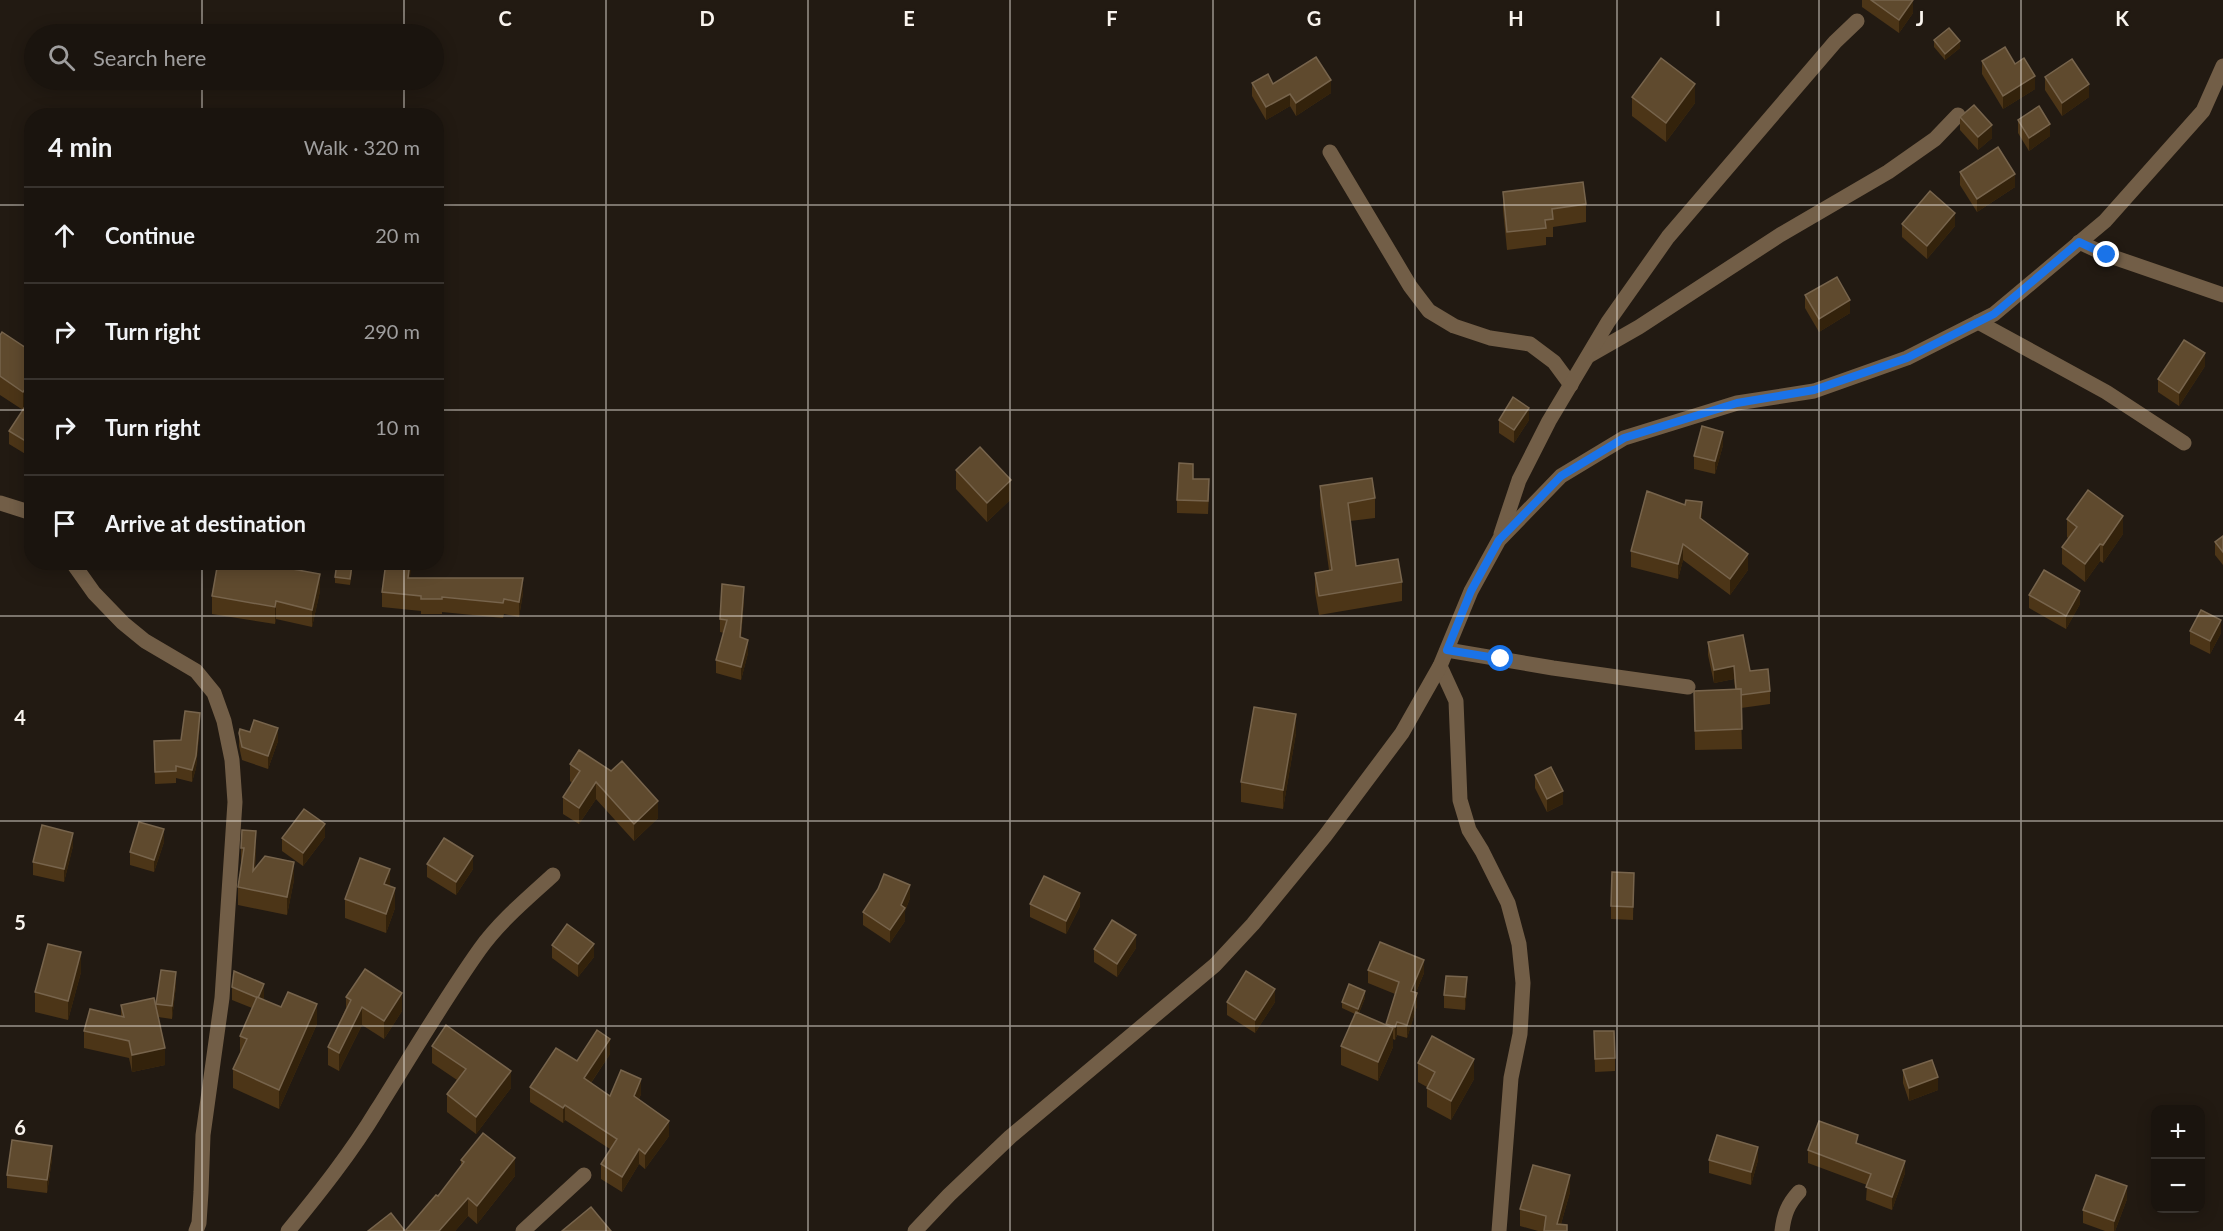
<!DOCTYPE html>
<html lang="en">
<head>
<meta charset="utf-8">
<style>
  body { margin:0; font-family:Lato,sans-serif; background:#27211c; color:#f1f3f6 }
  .controls { position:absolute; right:18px; bottom:18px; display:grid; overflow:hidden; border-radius:12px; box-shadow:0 3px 15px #0003 }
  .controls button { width:54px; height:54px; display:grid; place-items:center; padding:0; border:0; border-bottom:2px solid #38332e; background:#1a140e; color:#f1f3f6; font:30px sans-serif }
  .stop { position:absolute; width:18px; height:18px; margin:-14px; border:4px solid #1a73e8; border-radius:50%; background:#fff }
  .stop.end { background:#1a73e8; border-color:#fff; box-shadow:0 2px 6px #0008 }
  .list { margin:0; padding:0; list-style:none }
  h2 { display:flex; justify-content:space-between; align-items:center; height:78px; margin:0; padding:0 24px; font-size:26px }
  h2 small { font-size:20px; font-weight:400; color:#9f9e9e }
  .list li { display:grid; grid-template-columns:39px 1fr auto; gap:18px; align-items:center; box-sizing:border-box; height:96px; padding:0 24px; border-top:2px solid #38332e }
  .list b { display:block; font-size:22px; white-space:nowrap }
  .list em { font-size:20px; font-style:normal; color:#9f9e9e }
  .icon { flex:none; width:33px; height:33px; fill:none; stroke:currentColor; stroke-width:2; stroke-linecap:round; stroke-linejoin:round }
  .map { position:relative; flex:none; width:2223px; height:1231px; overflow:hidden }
  .search { position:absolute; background:#1a140e; box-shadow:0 3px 15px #0003; left:24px; top:24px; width:420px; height:66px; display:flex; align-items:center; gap:15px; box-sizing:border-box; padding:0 21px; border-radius:33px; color:#9f9e9e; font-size:22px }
  .panel { position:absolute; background:#1a140e; box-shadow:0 3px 15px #0003; left:24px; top:108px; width:420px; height:462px; border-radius:24px }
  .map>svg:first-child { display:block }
</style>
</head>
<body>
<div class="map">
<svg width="2223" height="1231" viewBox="0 0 2223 1231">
  <rect width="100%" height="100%" fill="#221a12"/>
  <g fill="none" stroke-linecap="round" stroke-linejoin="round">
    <g stroke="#725e47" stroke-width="15">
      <polyline points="1330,152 1410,286 1429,311 1454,326 1490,338 1530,344 1554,362 1571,385"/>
      <polyline points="2079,242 2107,255 2223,295"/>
      <polyline points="1978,322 2106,392 2184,443"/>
      <polyline points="1590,355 1639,327 1780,235 1888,172 1935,139 1958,115"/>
      <polyline points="0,503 32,513"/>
      <polyline points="1501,534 1519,480 1549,421 1608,322 1668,237 1835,42 1857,21"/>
      <polyline points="72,562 94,593 123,623 145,641 196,671 214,693 224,721 232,760 235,802 222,998 203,1135 201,1192 199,1223 196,1231"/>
      <polyline points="1447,650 1553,668 1688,687"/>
      <polyline points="1440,666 1456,701 1460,800 1469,830 1482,851 1508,903 1519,944 1523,983 1520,1034 1511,1078 1499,1231"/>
      <path d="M 288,1231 C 320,1192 351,1153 377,1110 C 411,1056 443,1001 480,949 C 500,921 528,898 553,875"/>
      <polyline points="523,1231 584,1175"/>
      <polyline points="915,1231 949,1195 1010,1137 1215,965 1253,924 1325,836 1402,733 1440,666 1471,591 1499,540 1561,476 1624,438 1737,403 1814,391 1907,358 1994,314 2105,221 2203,111 2223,66"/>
      <path d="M 1782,1231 C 1784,1214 1788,1204 1799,1192"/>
    </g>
  </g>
  <g fill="#4c3517">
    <polygon points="1862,0 1912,0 1913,13 1899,33 1862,7"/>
    <polygon points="1934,40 1960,48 1945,60 1934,47"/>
    <polygon points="1982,61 2015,64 2035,89 2003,109 1982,74"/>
    <polygon points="2045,77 2089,97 2062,116 2045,90"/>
    <polygon points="1252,83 1273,84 1331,93 1296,116 1290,106 1266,120 1252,96"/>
    <polygon points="1632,97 1695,103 1666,142 1632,116"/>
    <polygon points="1960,117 1992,138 1978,150 1960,130"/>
    <polygon points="2018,120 2050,136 2029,151 2018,133"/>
    <polygon points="1960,172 2015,187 1977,212 1960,185"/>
    <polygon points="1503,192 1586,204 1586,222 1553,227 1553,237 1546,237 1546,245 1507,250 1503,210"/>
    <polygon points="1902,224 1955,226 1927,259 1902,237"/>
    <polygon points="1805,295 1850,313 1819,332 1805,308"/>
    <polygon points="0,335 32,352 32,399 29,403 32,405 32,458 9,444 9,431 23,410 0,395"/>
    <polygon points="2205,366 2179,406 2158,392 2158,379"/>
    <polygon points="1499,420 1529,420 1514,443 1499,433"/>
    <polygon points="1723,445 1715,474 1694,469 1694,456"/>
    <polygon points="956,470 1011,499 987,522 956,489"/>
    <polygon points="1193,479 1209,492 1208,514 1177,513 1177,500"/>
    <polygon points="1320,486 1375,498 1375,518 1350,521 1356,566 1402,582 1402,601 1319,615 1315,592 1315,573 1329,570 1320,505"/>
    <polygon points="1702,519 1748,570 1730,595 1683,560 1678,579 1631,567 1631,551"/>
    <polygon points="2067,519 2123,534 2103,563 2100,561 2085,582 2062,564 2062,547 2068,538 2067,537"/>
    <polygon points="2223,536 2223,565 2215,555 2215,542"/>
    <polygon points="352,572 350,585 335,583 335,577"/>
    <polygon points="410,578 523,593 519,617 504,614 503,618 442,612 442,614 421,614 421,611 382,607 382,592"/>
    <polygon points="320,591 312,627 276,619 275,624 212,614 212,596"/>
    <polygon points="2029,595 2080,604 2066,629 2029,608"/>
    <polygon points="744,600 741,638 748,653 741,680 716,673 716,660 724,633 720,632 720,619"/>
    <polygon points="2190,631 2221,633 2210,654 2190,644"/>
    <polygon points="1708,642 1750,671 1770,691 1770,704 1741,708 1742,749 1695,750 1694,691 1735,689 1734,679 1714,683 1708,655"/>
    <polygon points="200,725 196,768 192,782 176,778 176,783 155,784 154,741 181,740"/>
    <polygon points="239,733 278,741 268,769 242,760 239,746"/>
    <polygon points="1296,733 1283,809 1241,802 1241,782"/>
    <polygon points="570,764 658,818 634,841 596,799 579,824 563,814 563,797 572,783 570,781"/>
    <polygon points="1535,775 1563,804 1547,812 1535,788"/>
    <polygon points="325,837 303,866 282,851 282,838"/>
    <polygon points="164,842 154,872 130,865 130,852"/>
    <polygon points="73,846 64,882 33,875 33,862"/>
    <polygon points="241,848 256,849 255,869 294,880 287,915 238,905 238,887 241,866"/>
    <polygon points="427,864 473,869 456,895 427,877"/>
    <polygon points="1634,873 1633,920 1611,919 1611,906"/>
    <polygon points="390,886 395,908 386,933 345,918 345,899"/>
    <polygon points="910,898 905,911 905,921 890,943 863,925 863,912"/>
    <polygon points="1030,904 1080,906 1066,934 1030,917"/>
    <polygon points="552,945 594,957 578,977 552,958"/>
    <polygon points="1136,948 1117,977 1094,962 1094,949"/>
    <polygon points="1368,970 1424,973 1416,992 1417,1006 1407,1038 1397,1035 1395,1040 1393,1039 1393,1047 1378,1081 1341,1065 1341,1046 1355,1014 1342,1008 1342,1002 1365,998 1359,1013 1386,1025 1395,994 1368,983"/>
    <polygon points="81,972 68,1020 35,1012 35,992"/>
    <polygon points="176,985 172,1019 158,1017 165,1065 132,1072 129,1058 84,1048 84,1031 121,1017 121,1005 156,1007 156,1004"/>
    <polygon points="232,987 264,997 263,1000 317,1024 279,1109 233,1088 233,1069 240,1054 240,1036 252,1008 232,1000"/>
    <polygon points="1467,990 1465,1010 1444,1008 1444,995"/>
    <polygon points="346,997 402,1011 384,1039 362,1025 339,1071 328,1065 328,1047 346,1008"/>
    <polygon points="1227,1002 1275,1002 1255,1033 1227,1015"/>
    <polygon points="1594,1031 1615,1058 1615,1071 1595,1072"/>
    <polygon points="432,1046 511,1088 476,1134 447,1112 447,1094 457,1080 432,1063"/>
    <polygon points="610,1054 591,1083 610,1096 641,1094 639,1099 669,1136 645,1169 639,1164 622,1192 601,1179 601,1164 610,1149 565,1120 563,1123 530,1102 530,1087 577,1061"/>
    <polygon points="1418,1063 1474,1079 1451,1120 1427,1107 1427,1087 1418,1082"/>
    <polygon points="1903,1070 1938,1090 1909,1101 1903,1083"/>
    <polygon points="1858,1144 1905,1173 1892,1210 1866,1200 1867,1185 1808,1163 1808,1150"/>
    <polygon points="52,1159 47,1193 7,1188 7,1175"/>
    <polygon points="461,1160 515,1176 477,1224 468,1216 455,1231 368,1231 405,1231 438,1196 461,1165"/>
    <polygon points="1709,1160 1758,1160 1751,1185 1709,1173"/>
    <polygon points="1570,1192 1561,1224 1567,1231 1538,1231 1520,1226 1520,1209"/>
    <polygon points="2127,1199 2115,1231 2105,1231 2083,1223 2083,1210"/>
  </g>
  <g fill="#33220b">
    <polygon points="1913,0 1913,13 1899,33 1899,20"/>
    <polygon points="1960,41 1960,48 1945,60 1945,54"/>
    <polygon points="2035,76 2035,89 2003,109 2003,96"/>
    <polygon points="1331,80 1331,93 1296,116 1296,103"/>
    <polygon points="1695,84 1695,103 1666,142 1666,123"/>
    <polygon points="2089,84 2089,97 2062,116 2062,103"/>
    <polygon points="1290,94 1290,106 1266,120 1266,107"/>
    <polygon points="2050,124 2050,136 2029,151 2029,138"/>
    <polygon points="1992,125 1992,138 1978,150 1978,137"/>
    <polygon points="2015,174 2015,187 1977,212 1977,199"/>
    <polygon points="1955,213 1955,226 1927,259 1927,246"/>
    <polygon points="1850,300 1850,313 1819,332 1819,319"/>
    <polygon points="2205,353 2205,366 2179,406 2179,393"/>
    <polygon points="32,380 32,399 23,411 23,392"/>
    <polygon points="1529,408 1529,420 1514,443 1514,430"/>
    <polygon points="1723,432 1723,445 1715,474 1715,461"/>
    <polygon points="1011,480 1011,499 987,522 987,503"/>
    <polygon points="1702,502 1702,518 1700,534 1700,518"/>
    <polygon points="2123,516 2123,534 2103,563 2103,545"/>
    <polygon points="1683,544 1683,560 1678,579 1678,564"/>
    <polygon points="2100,544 2100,561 2085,582 2085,564"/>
    <polygon points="1748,554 1748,570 1730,595 1730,579"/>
    <polygon points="410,562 412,562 408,593 408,578"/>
    <polygon points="320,574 320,591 312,627 312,610"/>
    <polygon points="523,578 523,593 519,617 519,602"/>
    <polygon points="744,587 744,600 740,650 740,637"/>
    <polygon points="2080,591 2080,604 2066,629 2066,616"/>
    <polygon points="276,601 276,619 275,624 275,607"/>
    <polygon points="2221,620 2221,633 2210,654 2210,641"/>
    <polygon points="748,640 748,653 741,680 741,667"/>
    <polygon points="1734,666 1734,679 1714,683 1714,670"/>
    <polygon points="200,713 200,725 196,768 192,782 192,770"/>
    <polygon points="1296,714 1296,733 1283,809 1283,790"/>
    <polygon points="278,728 278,741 268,769 268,756"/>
    <polygon points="596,782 596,799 579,824 579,808"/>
    <polygon points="1563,791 1563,804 1547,812 1547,799"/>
    <polygon points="658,801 658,818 634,841 634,824"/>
    <polygon points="325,824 325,837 303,866 303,853"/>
    <polygon points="164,829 164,842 154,872 154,860"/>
    <polygon points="256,831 256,849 253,889 253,871"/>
    <polygon points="73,833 73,846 64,882 64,869"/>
    <polygon points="473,856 473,869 456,895 456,882"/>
    <polygon points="294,862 294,880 287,915 287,897"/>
    <polygon points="390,869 390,888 384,884"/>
    <polygon points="910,885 910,898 905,911 905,921 890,943 890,930"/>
    <polygon points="395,888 395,908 386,933 386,914"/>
    <polygon points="1080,893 1080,906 1066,934 1066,921"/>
    <polygon points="1136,935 1136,948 1117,977 1117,964"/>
    <polygon points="594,944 594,957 578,977 578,964"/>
    <polygon points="81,952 81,972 68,1020 68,1001"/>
    <polygon points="1424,960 1424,973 1411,1004 1411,991"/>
    <polygon points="176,972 176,985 172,1019 172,1006"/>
    <polygon points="1467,977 1467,990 1465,1010 1465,997"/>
    <polygon points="264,984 264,997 258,1011 258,998"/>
    <polygon points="1275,989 1275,1002 1255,1033 1255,1020"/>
    <polygon points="1365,991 1365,998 1358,1015 1358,1009"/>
    <polygon points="402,993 402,1011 384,1039 384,1021"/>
    <polygon points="1417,993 1417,1006 1407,1038 1407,1025"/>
    <polygon points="317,1004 317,1024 279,1109 279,1090"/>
    <polygon points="362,1007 362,1025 339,1071 339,1053"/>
    <polygon points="1397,1022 1397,1035 1395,1040 1395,1027"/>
    <polygon points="1393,1028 1393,1047 1378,1081 1378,1062"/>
    <polygon points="610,1039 610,1054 584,1093 584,1078"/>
    <polygon points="165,1048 165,1065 132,1072 132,1055"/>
    <polygon points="1474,1059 1474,1079 1451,1120 1451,1101"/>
    <polygon points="511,1071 511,1088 476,1134 476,1117"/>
    <polygon points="1938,1077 1938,1090 1909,1101 1909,1088"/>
    <polygon points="641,1079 641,1094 634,1111 634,1096"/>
    <polygon points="565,1105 565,1120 563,1123 563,1108"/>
    <polygon points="669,1121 669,1136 645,1169 645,1154"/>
    <polygon points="52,1146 52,1159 47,1193 47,1180"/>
    <polygon points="1758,1147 1758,1160 1751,1185 1751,1172"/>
    <polygon points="639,1149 639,1164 622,1192 622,1177"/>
    <polygon points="515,1158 515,1176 477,1224 477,1206"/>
    <polygon points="1905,1161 1905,1173 1892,1210 1892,1197"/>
    <polygon points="1570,1175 1570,1192 1559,1231 1557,1224"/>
    <polygon points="2127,1186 2127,1199 2115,1231 2114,1231 2114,1221"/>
    <polygon points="468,1198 468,1216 455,1231 439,1231"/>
  </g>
  <g fill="#5f4a2e" stroke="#77644c" stroke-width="1.5">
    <polygon points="1871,0 1913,0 1899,20"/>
    <polygon points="1949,28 1960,41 1945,54 1934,40"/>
    <polygon points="2005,47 2015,64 2024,58 2035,76 2003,96 1982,61"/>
    <polygon points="1316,57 1331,80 1296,103 1290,94 1266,107 1252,83 1268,74 1273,84"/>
    <polygon points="1661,58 1695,84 1666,123 1632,97"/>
    <polygon points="2072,59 2089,84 2062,103 2045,77"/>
    <polygon points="1974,105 1992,125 1978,137 1960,117"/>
    <polygon points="2039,106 2050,124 2029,138 2018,120"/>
    <polygon points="1998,147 2015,174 1977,199 1960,172"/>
    <polygon points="1583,182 1586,204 1552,209 1553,219 1545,220 1546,228 1507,232 1503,192"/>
    <polygon points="1930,191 1955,213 1927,246 1902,224"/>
    <polygon points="1837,277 1850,300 1819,319 1805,295"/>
    <polygon points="2,332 32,352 32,380 23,392 0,376 0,335"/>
    <polygon points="2184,340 2205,353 2179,393 2158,379"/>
    <polygon points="1513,397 1529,408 1514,430 1499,420"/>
    <polygon points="28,402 32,405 32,445 9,431"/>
    <polygon points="1702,426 1723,432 1715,461 1694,456"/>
    <polygon points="980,447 1011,480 987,503 956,470"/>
    <polygon points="1179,463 1193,464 1193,479 1209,479 1208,501 1177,500"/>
    <polygon points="1372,478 1375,498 1348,503 1356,566 1398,559 1402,582 1319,596 1315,573 1332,570 1320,486"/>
    <polygon points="2088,490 2123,516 2103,545 2100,544 2085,564 2062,547 2077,527 2067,519"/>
    <polygon points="1647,491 1685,505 1686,500 1702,502 1700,518 1748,554 1730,579 1683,544 1678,564 1631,551"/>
    <polygon points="2223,536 2223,552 2215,542"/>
    <polygon points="218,562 254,562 320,574 312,610 276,601 275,607 212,596"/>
    <polygon points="386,562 410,562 408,578 523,578 519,602 504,599 503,603 442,597 442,599 421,599 421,596 382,592"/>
    <polygon points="337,563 352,565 350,579 335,577"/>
    <polygon points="2044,570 2080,591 2066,616 2029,595"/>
    <polygon points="722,584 744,587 740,637 748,640 741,667 716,660 727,620 720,619"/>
    <polygon points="2201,610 2221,620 2210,641 2190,631"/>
    <polygon points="1743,635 1750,671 1768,669 1770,691 1741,695 1741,689 1736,689 1734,666 1714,670 1708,642"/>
    <polygon points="1741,689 1742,729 1695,731 1694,691"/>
    <polygon points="1254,707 1296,714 1283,790 1241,782"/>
    <polygon points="185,711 200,713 196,756 192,770 176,766 176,771 155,772 154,741 181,740"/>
    <polygon points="254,720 278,728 268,756 242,747 239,733 240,729 250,732"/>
    <polygon points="579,750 611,771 622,761 658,801 634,824 596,782 579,808 563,797 580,771 570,764"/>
    <polygon points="1551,767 1563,791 1547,799 1535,775"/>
    <polygon points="304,809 325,824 303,853 282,838"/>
    <polygon points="139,822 164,829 154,860 130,852"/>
    <polygon points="42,825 73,833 64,869 33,862"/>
    <polygon points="242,830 256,831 253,871 265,856 294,862 287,897 238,887 244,848 241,848"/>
    <polygon points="444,838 473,856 456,882 427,864"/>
    <polygon points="360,858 390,869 384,884 395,888 386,914 345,899"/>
    <polygon points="1612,872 1634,873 1633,907 1611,906"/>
    <polygon points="884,874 910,885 901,905 905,908 890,930 863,912 878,889"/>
    <polygon points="1044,876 1080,893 1066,921 1030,904"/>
    <polygon points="1112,920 1136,935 1117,964 1094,949"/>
    <polygon points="567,924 594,944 578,964 552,945"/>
    <polygon points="1380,942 1424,960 1411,991 1417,993 1407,1025 1397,1022 1395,1027 1386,1024 1399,982 1368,970"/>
    <polygon points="48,944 81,952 68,1001 35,992"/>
    <polygon points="365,969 402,993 384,1021 362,1007 339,1053 328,1047 351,1000 346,997"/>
    <polygon points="161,970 176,972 172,1006 156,1004"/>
    <polygon points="234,971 264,984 258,998 232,987"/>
    <polygon points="1246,971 1275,989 1255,1020 1227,1002"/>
    <polygon points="1446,976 1467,977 1465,997 1444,995"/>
    <polygon points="1349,984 1365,991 1358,1009 1342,1002"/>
    <polygon points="288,992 317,1004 279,1090 233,1069 247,1039 240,1036 257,997 281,1007"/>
    <polygon points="154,998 165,1048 132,1055 129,1041 84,1031 90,1009 124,1017 121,1005"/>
    <polygon points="1356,1012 1393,1028 1378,1062 1341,1046"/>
    <polygon points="446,1025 511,1071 476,1117 447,1094 466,1069 432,1046"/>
    <polygon points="597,1030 610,1039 584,1078 610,1096 621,1070 641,1079 634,1096 669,1121 645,1154 639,1149 622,1177 601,1164 617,1139 565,1105 563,1108 530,1087 556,1048 577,1061"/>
    <polygon points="1594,1031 1614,1031 1615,1058 1595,1059"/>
    <polygon points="1432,1036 1474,1059 1451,1101 1427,1088 1435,1072 1418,1063"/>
    <polygon points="1932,1060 1938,1077 1909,1088 1903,1070"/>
    <polygon points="1819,1121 1858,1135 1856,1143 1905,1161 1892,1197 1866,1187 1871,1174 1808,1150"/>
    <polygon points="483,1133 515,1158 477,1206 468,1198 439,1231 368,1231 391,1213 405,1231 436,1195 438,1196 464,1162 461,1160"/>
    <polygon points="1717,1135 1758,1147 1751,1172 1709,1160"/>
    <polygon points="12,1140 52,1146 47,1180 7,1175"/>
    <polygon points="1533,1165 1570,1175 1557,1224 1567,1225 1567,1231 1544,1231 1546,1216 1520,1209"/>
    <polygon points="2096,1175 2127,1186 2114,1221 2083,1210"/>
    <polygon points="591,1207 611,1231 562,1231"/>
  </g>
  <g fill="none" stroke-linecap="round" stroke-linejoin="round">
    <polyline stroke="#1a73e8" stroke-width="8" points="1501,659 1447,650 1471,591 1499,540 1561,476 1624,438 1737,403 1814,390 1907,358 1994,314 2079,242 2107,255"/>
  </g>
  <path fill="none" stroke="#f9f4ee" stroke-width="1.5" stroke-opacity="0.55" d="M 202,0 L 202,34M 404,0 L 404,34M 606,0 L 606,1231M 808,0 L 808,1231M 1010,0 L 1010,1231M 1213,0 L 1213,1231M 1415,0 L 1415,1231M 1617,0 L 1617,1231M 1819,0 L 1819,1231M 2021,0 L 2021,1231M 202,80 L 202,116M 404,80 L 404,116M 0,205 L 32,205M 436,205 L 2223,205M 0,410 L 32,410M 436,410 L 2223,410M 202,562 L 202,1231M 404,562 L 404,1231M 0,616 L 2223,616M 0,821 L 2223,821M 0,1026 L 2223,1026"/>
  <g font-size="20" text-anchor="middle" font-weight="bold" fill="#f9f4ee" stroke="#221a12" stroke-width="4.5" stroke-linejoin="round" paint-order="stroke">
    <text x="505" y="26">C</text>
    <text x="707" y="26">D</text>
    <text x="909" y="26">E</text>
    <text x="1112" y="26">F</text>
    <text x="1314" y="26">G</text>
    <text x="1516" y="26">H</text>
    <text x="1718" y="26">I</text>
    <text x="1920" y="26">J</text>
    <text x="2122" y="26">K</text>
    <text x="20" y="725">4</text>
    <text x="20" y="930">5</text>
    <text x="20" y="1135">6</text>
  </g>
</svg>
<div class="controls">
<button>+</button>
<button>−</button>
</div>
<div class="stop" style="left:1501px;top:659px"></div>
<div class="stop end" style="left:2107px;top:255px"></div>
<div class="search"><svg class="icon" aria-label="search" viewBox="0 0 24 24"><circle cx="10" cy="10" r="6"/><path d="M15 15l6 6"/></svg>Search here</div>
<section class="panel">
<h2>4 min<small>Walk · 320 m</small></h2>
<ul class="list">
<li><svg class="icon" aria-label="ahead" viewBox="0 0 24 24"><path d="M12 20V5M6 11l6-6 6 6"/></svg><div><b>Continue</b></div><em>20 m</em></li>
<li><svg class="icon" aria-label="right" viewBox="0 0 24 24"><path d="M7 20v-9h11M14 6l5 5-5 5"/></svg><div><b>Turn right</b></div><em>290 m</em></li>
<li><svg class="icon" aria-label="right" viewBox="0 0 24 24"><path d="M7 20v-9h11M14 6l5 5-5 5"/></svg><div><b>Turn right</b></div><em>10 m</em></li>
<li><svg class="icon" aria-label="arrive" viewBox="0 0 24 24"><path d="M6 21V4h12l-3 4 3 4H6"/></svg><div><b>Arrive at destination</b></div></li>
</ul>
</section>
</div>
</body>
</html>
